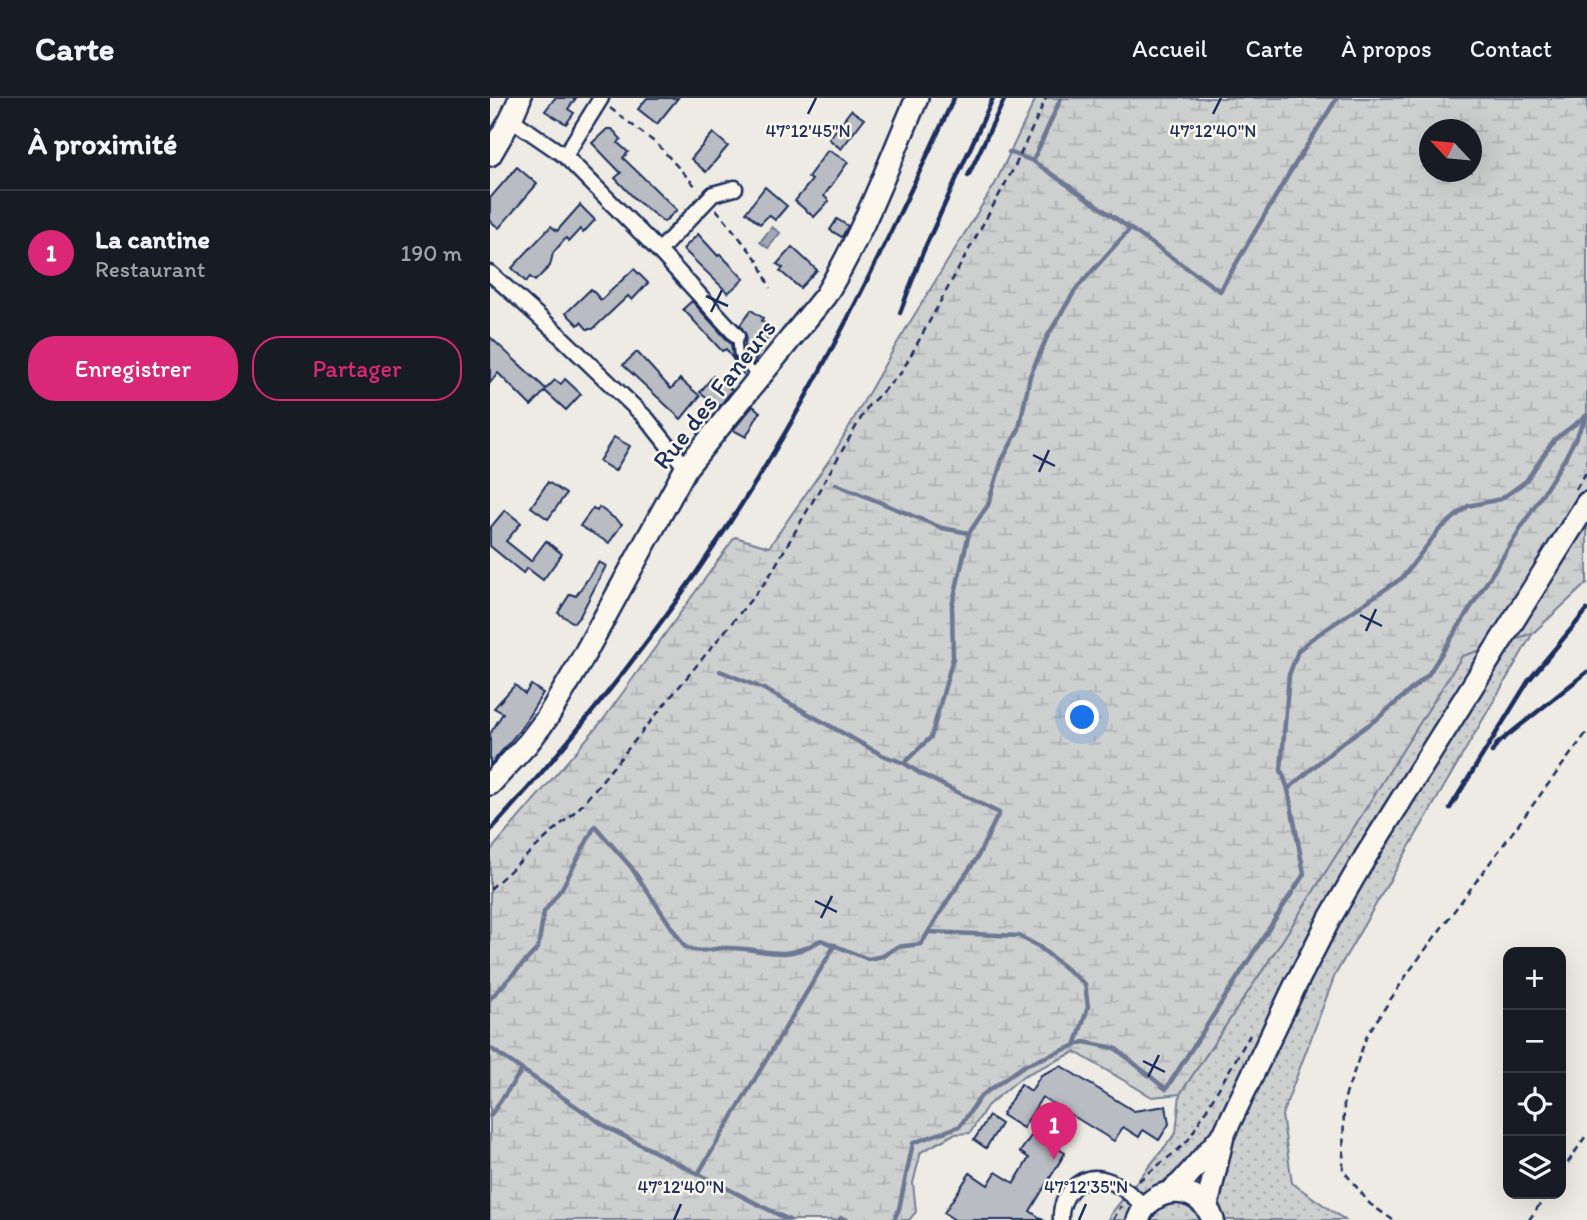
<!DOCTYPE html>
<html lang="fr">
<head>
<meta charset="utf-8">
<style>
  body { margin:0; font-family:Itim,sans-serif; background:#20242c; color:#f1f3f6 }
  .controls { position:absolute; right:21px; bottom:21px; display:grid; overflow:hidden; border-radius:14px; box-shadow:0 7px 28px #0002 }
  .controls button { width:63px; height:63px; display:grid; place-items:center; padding:0; border:0; border-bottom:2px solid #363941; background:#171b24; color:#f1f3f6; font:35px sans-serif }
  .compass { position:absolute; left:929px; top:21px; width:63px; height:63px; border-radius:50%; background:#171b24; box-shadow:0 7px 28px #0002; rotate:296deg }
  .you { position:absolute; left:593px; top:620px; width:24px; height:24px; margin:-18px; border:5px solid #fff; border-radius:50%; background:#1a73e8; box-shadow:0 0 0 10px #1a73e833 }
  .badge { display:grid; place-items:center; width:46px; height:46px; border-radius:50%; background:#db2777; color:#fff; font-size:23px; font-weight:700 }
  .pin { position:absolute; translate:-50% -58px; filter:drop-shadow(0 2px 4px #0008) }
  .pin::after { content:''; position:absolute; top:37px; width:24px; height:21px; background:inherit; clip-path:polygon(0 0,100% 0,50% 100%) }
  .list { margin:0; padding:0; list-style:none }
  h2 { display:flex; justify-content:space-between; align-items:center; height:91px; margin:0; padding:0 28px; font-size:30px }
  h2 small { font-size:23px; font-weight:400; color:#9ea1a6 }
  .list li { display:grid; grid-template-columns:46px 1fr auto; gap:21px; align-items:center; box-sizing:border-box; height:126px; padding:0 28px; border-top:2px solid #363941 }
  .list b { display:block; font-size:26px; white-space:nowrap }
  .list p { margin:0; font-size:23px; white-space:nowrap; color:#9ea1a6 }
  .list em { font-size:23px; font-style:normal; color:#9ea1a6 }
  .actions { display:flex; gap:14px; padding:21px 28px }
  .actions a { flex:1; padding:16px 0; border:2px solid #db2777; border-radius:28px; text-align:center; font-size:24px; color:#db2777 }
  .actions .main { background:#db2777; color:#fff }
  .icon { flex:none; width:38px; height:38px; fill:none; stroke:currentColor; stroke-width:2; stroke-linecap:round; stroke-linejoin:round }
  .map { position:relative; flex:none; width:1097px; height:1122px; overflow:hidden }
  header { display:flex; align-items:center; gap:42px; box-sizing:border-box; height:98px; padding:0 35px; background:#171b24; border-bottom:2px solid #363941 }
  header strong { font-size:33px }
  nav { display:flex; gap:38px; margin-inline-start:auto; font-size:24px }
  main { display:flex }
  aside { flex:1; background:#171b24 }
  .map>svg:first-child { display:block }
</style>
</head>
<body>
<header>
<strong>Carte</strong>
<nav><a>Accueil</a><a>Carte</a><a>À propos</a><a>Contact</a></nav>
</header>
<main>
<aside>
<h2>À proximité<small></small></h2>
<ul class="list">
<li><span class="badge">1</span><div><b>La cantine</b><p>Restaurant</p></div><em>190 m</em></li>
</ul>
<div class="actions"><a class="main">Enregistrer</a><a>Partager</a></div>
</aside>
<div class="map">
<svg width="1097" height="1122" viewBox="0 0 1097 1122">
  <defs>
    <pattern id="grass-dots" width="8" height="8" patternUnits="userSpaceOnUse" patternTransform="scale(1.75)"><rect width="8" height="8" fill="#cecfcf"/><path d="M2 2h.1M6 6h.1" fill="none" stroke="#b0b2b4" stroke-width="1.8" stroke-linecap="round"/></pattern>
    <pattern id="wetland-marsh" width="20" height="14" patternUnits="userSpaceOnUse" patternTransform="scale(1.75)"><rect width="20" height="14" fill="#cecfcf"/><path d="M1 5h8M5 5V1M11 12h8M15 12V8" fill="none" stroke="#b0b2b4"/></pattern>
    <pattern id="water-ripples" width="26" height="14" patternUnits="userSpaceOnUse" patternTransform="scale(1.75)"><rect width="26" height="14" fill="#a3a8b4"/><path d="M2 4q2-2 4 0t4 0M15 11q2-2 4 0t4 0" fill="none" stroke="#848996"/></pattern>
  </defs>
  <rect width="100%" height="100%" fill="#eeebe4"/>
  <filter id="ink" filterUnits="userSpaceOnUse"><feTurbulence type="fractalNoise" baseFrequency=".0143" numOctaves="2"/><feDisplacementMap in="SourceGraphic" scale="14" xChannelSelector="R" yChannelSelector="G"/><feConvolveMatrix kernelMatrix="1 2 1 2 8 2 1 2 1" color-interpolation-filters="sRGB"/></filter>
  <g filter="url(#ink)">
    <polygon fill="url(#grass-dots)" stroke="#747f96" stroke-width="2" points="1043,535 845,877 792,1017 802,1085 855,1122 619,1122 620,1117 686,1035 690,996 792,843 972,558"/>
    <path fill="url(#wetland-marsh)" stroke="#747f96" stroke-width="2" fill-rule="evenodd" d="M 546,0 L 1097,0 L 1097,485 L 1043,535 L 972,558 L 792,843 L 690,996 L 662,999 L 585,954 L 533,978 L 497,1008 L 480,1035 L 464,1036 L 431,1054 L 423,1085 L 426,1114 L 419,1122 L 0,1122 L 0,753 L 113,622 L 245,439 L 279,449 L 344,355 L 406,247 L 505,86 ZM 940,32 L 982,32 L 982,74 L 940,74 Z"/>
    <polygon fill="url(#water-ripples)" stroke="#6d7892" stroke-width="2" points="282,129 290,135 278,150 270,144"/>
    <g fill="none" stroke-linecap="round" stroke-linejoin="round">
      <g stroke="#6d7892" stroke-width="4.5">
        <polyline points="519,54 543,63 730,193 797,79 847,0"/>
        <polyline points="543,63 571,0"/>
        <polyline points="346,386 452,430 479,435"/>
        <polyline points="414,665 441,639 463,560 462,508 479,435 498,407 512,362 529,331 540,278 557,239 586,191 639,132"/>
        <polyline points="798,691 852,645 887,621 938,577 1074,362 1097,318"/>
        <polyline points="439,834 529,838 548,848 595,886 598,909 585,948"/>
        <path d="M 0,901 L 48,850 L 54,814 L 72,790 L 105,728 L 141,769 L 195,849 C 209,856 219,851 233,850 C 274,848 290,867 331,842 L 378,861 L 393,858 L 407,849 L 431,846 L 458,802 L 487,760 L 509,715 L 431,676 L 414,665 L 392,657 L 274,591 L 230,573"/>
        <polyline points="0,950 118,1030 299,1122"/>
        <polyline points="0,1018 32,972"/>
        <polyline points="208,1076 345,847"/>
        <polyline points="349,1122 351,1120 357,1122"/>
        <polyline points="404,1122 409,1111 423,1045 470,1028 491,998 535,967 594,944 625,950 676,991 814,776 798,691 791,672 799,577 808,553 820,542 912,480 949,432 978,408 1011,401 1036,383 1064,342 1097,317"/>
      </g>
    </g>
    <g fill="#b9bcc3" stroke="#1b2f5e" stroke-width="2">
      <polygon points="65,0 86,0 78,11 84,15 76,26 55,13"/>
      <polygon points="157,0 188,0 167,26 148,11"/>
      <polygon points="361,12 374,21 351,51 339,41"/>
      <polygon points="117,31 122,31 131,41 128,45 138,54 133,60 187,112 174,124 147,103 125,80 131,75 102,45"/>
      <polygon points="223,35 238,48 216,74 201,61"/>
      <polygon points="338,52 358,64 334,98 339,103 324,119 305,103 322,82 318,79"/>
      <polygon points="27,69 47,86 9,130 0,123 0,100"/>
      <polygon points="275,89 297,108 285,122 279,117 270,126 256,114"/>
      <polygon points="90,107 105,122 93,135 90,131 79,143 76,140 63,155 60,168 45,183 40,179 36,184 22,170 61,128 67,133"/>
      <polygon points="347,121 358,128 352,139 340,132"/>
      <polygon points="208,136 228,158 230,156 254,181 238,195 193,151"/>
      <polygon points="302,149 327,172 310,190 290,173 293,170 287,166"/>
      <polygon points="144,171 158,185 142,202 138,198 103,231 97,231 91,224 88,227 76,215 101,191 111,202"/>
      <polygon points="202,203 241,246 243,258 254,277 236,251 232,253 193,211"/>
      <polygon points="261,212 273,220 271,223 283,230 263,266 254,253 256,237 250,227"/>
      <polygon points="0,239 56,291 65,282 71,286 75,281 91,296 76,312 55,293 41,308 8,275 0,285"/>
      <polygon points="147,254 181,291 190,281 210,298 191,321 133,267"/>
      <polygon points="223,278 242,292 229,309 210,294"/>
      <polygon points="263,308 270,314 256,339 243,332"/>
      <polygon points="124,339 140,348 125,373 109,363"/>
      <polygon points="58,384 76,396 58,421 41,409"/>
      <polygon points="109,409 132,426 119,445 90,428 103,410 107,413"/>
      <polygon points="15,412 31,425 16,443 41,463 56,443 72,456 53,482 37,470 33,475 0,448 0,430"/>
      <polygon points="109,464 116,468 90,518 84,525 68,515 80,496 86,498"/>
      <polygon points="25,587 35,596 41,587 53,595 30,632 0,667 0,636 13,615 4,610"/>
      <polygon points="571,968 644,1013 676,1008 679,1026 669,1042 653,1032 649,1039 633,1029 624,1043 552,999 533,1030 512,1017 531,986 541,993 551,977"/>
      <polygon points="499,1018 511,1026 496,1050 484,1042"/>
      <polygon points="543,1035 575,1055 540,1113 553,1122 465,1122 454,1115 480,1075 498,1087 506,1074 524,1085 539,1060 530,1054"/>
    </g>
    <g fill="none" stroke-linecap="round" stroke-linejoin="round">
      <g stroke="#1b2f5e" stroke-width="12">
        <polyline id="lane" points="247,238 248,255 266,280"/>
      </g>
      <g stroke="#1b2f5e" stroke-width="19">
        <g id="street">
          <polyline points="21,21 75,58 169,153 247,238"/>
          <polyline points="75,58 111,0"/>
          <polyline points="169,153 223,96 245,90"/>
          <polyline points="0,175 65,233 157,321 196,370"/>
          <path d="M 571,1122 C 570,1110 574,1100 582,1091 C 606,1065 636,1091 655,1109"/>
        </g>
      </g>
      <g stroke="#1b2f5e" stroke-width="26">
        <g id="secondary">
          <polyline points="0,57 21,21 30,0"/>
          <path d="M 0,686 L 38,645 L 57,620 L 87,570 L 196,370 L 335,198 C 373,136 398,67 427,0"/>
          <polyline points="680,1094 692,1084 731,1039"/>
          <polyline points="717,1108 733,1038 804,890 840,820 876,758 1097,405"/>
          <path d="M 648,1122 C 662,1085 710,1085 723,1122"/>
        </g>
      </g>
      <g stroke="#1b2f5e" stroke-width="2.5" stroke-dasharray="7 5" stroke-linecap="butt">
        <polyline points="120,10 167,46 208,91"/>
        <polyline points="226,111 269,164 280,190"/>
        <polyline points="1086,391 1097,373"/>
        <polyline points="0,791 91,708 277,482 378,308 411,275 525,68 556,0"/>
        <polyline points="1071,1075 1097,1036"/>
        <path d="M 649,1083 C 666,1068 684,1057 699,1041 L 760,937"/>
        <polyline points="623,1122 631,1108"/>
        <polyline points="903,1122 880,1106 853,1072 854,1002 877,937 918,875 1097,634"/>
        <polyline points="1039,1122 1057,1096"/>
      </g>
      <use href="#lane" stroke="#fbf7ec" stroke-width="7"/>
      <use href="#street" stroke="#fbf7ec" stroke-width="14"/>
      <use href="#secondary" stroke="#fbf7ec" stroke-width="21"/>
      <g stroke="#1b2f5e" stroke-width="4.5">
        <polyline points="478,78 515,0"/>
        <polyline points="410,215 433,154 503,0"/>
        <polyline points="1002,654 1007,646 1097,574"/>
        <polyline points="960,710 1039,582 1097,512"/>
        <path d="M 0,733 C 111,611 212,478 295,335 C 358,227 411,114 464,0"/>
      </g>
    </g>
  </g>
  <path fill="none" stroke="#1b2f5e" stroke-width="2.5" d="M 318,16 L 326,0M 723,16 L 731,0M 216,198 L 238,208M 221,214 L 232,192M 543,357 L 565,368M 549,374 L 559,352M 870,517 L 892,528M 876,533 L 886,511M 325,803 L 347,814M 331,820 L 342,798M 653,963 L 675,974M 658,979 L 669,957M 184,1122 L 191,1106M 589,1122 L 596,1106"/>
  <g text-anchor="middle" stroke-width="5" stroke-linejoin="round" paint-order="stroke">
    <g font-size="26" fill="#1b2f5e" stroke="#fbf7ec">
      <text transform="translate(224 296) rotate(-52)" y="9">Rue des Faneurs</text>
    </g>
  </g>
  <g font-size="18" text-anchor="middle" fill="#1b2f5e" stroke="#fbf7ec" stroke-width="5" stroke-linejoin="round" paint-order="stroke">
    <text x="318" y="39">47°12'45"N</text>
    <text x="723" y="39">47°12'40"N</text>
    <text x="191" y="1095">47°12'40"N</text>
    <text x="596" y="1095">47°12'35"N</text>
  </g>
</svg>
<div class="controls">
<button>+</button>
<button>−</button>
<button><svg class="icon" aria-label="locate" viewBox="0 0 24 24"><circle cx="12" cy="12" r="6"/><path d="M12 2v4M12 18v4M2 12h4M18 12h4"/></svg></button>
<button><svg class="icon" aria-label="layers" viewBox="0 0 24 24"><path d="M12 4l9 5-9 5-9-5zM3 14l9 5 9-5"/></svg></button>
</div>
<svg class="compass" viewBox="-18 -18 36 36"><path d="M0-13l5 13h-10z" fill="#e53935"/><path d="M0 13l5-13h-10z" fill="#9ea1a6"/></svg>
<div class="you"></div>
<div class="pin badge" style="left:564px;top:1062px">1</div>
</div>
</main>
</body>
</html>
